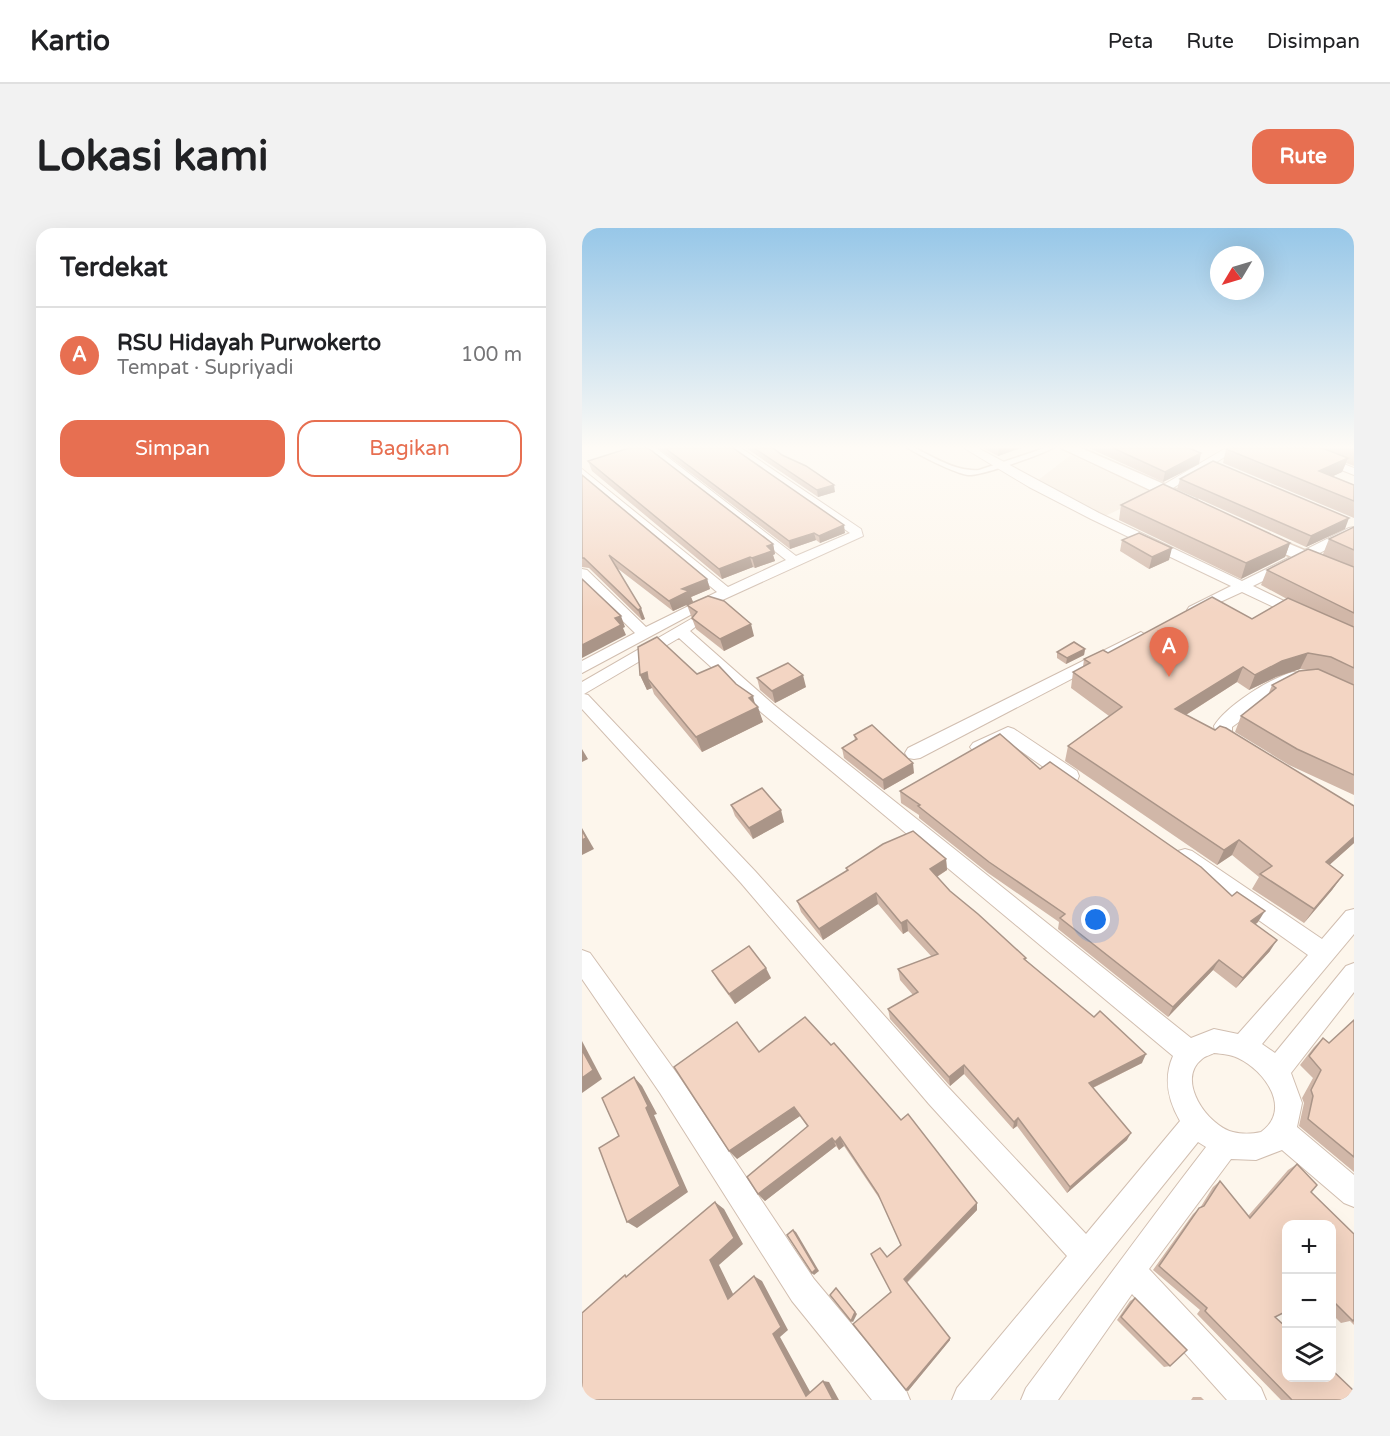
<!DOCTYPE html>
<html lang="id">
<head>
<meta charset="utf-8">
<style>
  body { margin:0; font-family:"Varela Round",sans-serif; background:#f2f2f2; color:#202124 }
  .controls { position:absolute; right:18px; bottom:18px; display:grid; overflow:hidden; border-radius:12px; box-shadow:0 6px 24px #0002 }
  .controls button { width:54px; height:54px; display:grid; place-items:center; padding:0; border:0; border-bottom:2px solid #e0e0e0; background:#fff; color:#202124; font:30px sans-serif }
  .compass { position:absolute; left:628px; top:18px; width:54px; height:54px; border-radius:50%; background:#fff; box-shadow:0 6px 24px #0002; rotate:232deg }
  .you { position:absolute; left:514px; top:692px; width:21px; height:21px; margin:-15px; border:4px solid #fff; border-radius:50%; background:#1a73e8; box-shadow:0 0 0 9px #1a73e833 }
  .badge { display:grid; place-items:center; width:39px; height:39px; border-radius:50%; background:#e76f51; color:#fff; font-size:20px; font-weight:700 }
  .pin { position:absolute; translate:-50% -50px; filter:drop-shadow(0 2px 3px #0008) }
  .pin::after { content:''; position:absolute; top:32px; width:21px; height:18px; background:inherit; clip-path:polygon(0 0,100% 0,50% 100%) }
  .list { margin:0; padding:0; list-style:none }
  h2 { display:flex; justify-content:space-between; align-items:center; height:78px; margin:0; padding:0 24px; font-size:26px }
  h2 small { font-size:20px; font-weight:400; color:#757577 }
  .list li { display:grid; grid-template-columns:39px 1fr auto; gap:18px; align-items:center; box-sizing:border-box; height:96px; padding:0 24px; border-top:2px solid #e0e0e0 }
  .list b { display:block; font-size:22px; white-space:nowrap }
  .list p { margin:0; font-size:20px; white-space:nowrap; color:#757577 }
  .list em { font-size:20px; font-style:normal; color:#757577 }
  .actions { display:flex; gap:12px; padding:18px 24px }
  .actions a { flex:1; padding:14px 0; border:2px solid #e76f51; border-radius:18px; text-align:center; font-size:21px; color:#e76f51 }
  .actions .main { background:#e76f51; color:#fff }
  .icon { flex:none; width:33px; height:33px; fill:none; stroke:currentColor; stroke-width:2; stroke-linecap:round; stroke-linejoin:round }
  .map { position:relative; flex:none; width:772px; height:1172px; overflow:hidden; border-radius:18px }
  header { display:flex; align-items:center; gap:36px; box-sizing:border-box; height:84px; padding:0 30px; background:#fff; border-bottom:2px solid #e0e0e0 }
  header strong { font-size:28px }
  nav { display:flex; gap:33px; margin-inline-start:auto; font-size:21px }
  .intro { display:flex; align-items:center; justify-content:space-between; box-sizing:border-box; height:144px; padding:0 36px }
  h1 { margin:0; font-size:42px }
  .button { padding:15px 27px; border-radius:18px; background:#e76f51; color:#fff; font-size:21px; font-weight:700 }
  main { display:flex; gap:36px; padding:0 36px }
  aside { flex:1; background:#fff; border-radius:18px; box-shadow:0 6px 24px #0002 }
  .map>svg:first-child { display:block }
</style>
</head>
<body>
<header>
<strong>Kartio</strong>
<nav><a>Peta</a><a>Rute</a><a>Disimpan</a></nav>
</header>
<div class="intro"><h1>Lokasi kami</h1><a class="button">Rute</a></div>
<main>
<aside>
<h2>Terdekat<small></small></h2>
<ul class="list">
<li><span class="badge">A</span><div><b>RSU Hidayah Purwokerto</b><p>Tempat · Supriyadi</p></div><em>100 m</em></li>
</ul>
<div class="actions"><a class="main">Simpan</a><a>Bagikan</a></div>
</aside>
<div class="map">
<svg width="772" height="1172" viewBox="0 0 772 1172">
  <rect width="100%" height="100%" fill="#fdf6ec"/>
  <polygon fill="#f5e8da" points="489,227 572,265 519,290 451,256"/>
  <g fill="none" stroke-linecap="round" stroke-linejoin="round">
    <g stroke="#d1beb0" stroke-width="3">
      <path id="service" d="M 326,220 L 333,220 C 353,230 375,244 397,242 L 463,220 L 471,220 C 458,227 399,248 386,247 C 372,245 339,228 326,220 Z"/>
    </g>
    <g stroke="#d1beb0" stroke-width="2">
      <g id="minor">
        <polygon points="62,220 74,220 214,328 268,305 146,220 159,220 279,301 281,308 112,385 0,445 0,433 53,405 0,353 0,341 5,342 64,399 135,364 0,250 0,241 146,359 204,332"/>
        <polygon points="382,220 396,220 517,285 660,353 767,300 772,299 772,308 671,358 725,384 727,387 725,390 715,390 660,364 612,386 605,382 607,379 649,358 509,291 447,259"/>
        <polygon points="644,220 658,220 569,273 561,273 559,270"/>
        <polygon points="705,220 721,220 772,240 772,247"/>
        <path d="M 109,391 L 117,396 L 108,403 L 192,477 L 609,810 L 632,801 L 656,806 L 726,727 L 596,635 L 593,629 L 596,623 L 603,621 L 610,623 L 740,711 L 764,683 L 772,681 L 772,706 L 680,816 L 693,825 L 764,738 L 772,735 L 772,764 L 709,845 L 720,875 L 715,899 L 772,947 L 772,979 L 762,975 L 700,922 L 674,932 L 649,931 L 567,1041 L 679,1160 L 684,1172 L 645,1172 L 550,1066 L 476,1172 L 439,1172 L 444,1160 C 504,1080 562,999 624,919 L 616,914 L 408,1172 L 370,1172 L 375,1160 L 485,1028 L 347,876 L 159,655 L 0,481 L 0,454 ZM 97,410 L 180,485 L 591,828 C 581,851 586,872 598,893 L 504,1006 L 365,858 L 173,643 L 6,467 L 2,466 ZM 632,825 C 640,826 648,826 656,830 C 682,842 711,881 679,904 C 670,906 659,906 651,904 C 626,898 593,852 620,831 C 623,828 629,827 632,825 Z"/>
        <polygon points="559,404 567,409 564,412 338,530 332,531 326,530 323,525 326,520"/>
        <path d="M 711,444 L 717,445 L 719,449 L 650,499 L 650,504 L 666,518 L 663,522 C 652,526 644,518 635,511 L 632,498 C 644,478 688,450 711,444 Z"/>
        <path d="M 426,499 L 432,501 L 495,543 L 497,548 L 495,553 L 488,555 L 481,553 L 425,513 C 414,518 403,527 391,523 L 388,519 L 391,515 Z"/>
        <polygon points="0,722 8,725 96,847 232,1051 323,1160 328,1172 290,1172 210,1073 78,865 0,751"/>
      </g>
    </g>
    <g stroke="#d6c0b0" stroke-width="3">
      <g id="secondary">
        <polygon points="479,220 499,220 614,270 616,274 614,278 602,278"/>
        <polygon points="672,301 772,343 772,356 666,310 663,306 666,302"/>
      </g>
    </g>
    <use href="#service" fill="#fff" fill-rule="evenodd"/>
    <use href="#minor" fill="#fff" fill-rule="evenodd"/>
    <use href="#secondary" fill="#fff" fill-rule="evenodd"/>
  </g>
  <g fill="#d1b7a8">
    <polygon points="76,220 151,220 263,305 238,315 234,312 208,321"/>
    <polygon points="164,220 191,220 253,264 236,269"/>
    <polygon points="401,220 439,220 416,228"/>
    <polygon points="507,220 607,220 617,236 581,254"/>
    <polygon points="646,220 772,220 772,238 764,235 760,244 751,248 772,257 772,290 641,235 644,221"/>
    <polygon points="6,233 191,316 193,326 191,327 193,333 173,340 171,339 140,351 10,243"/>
    <polygon points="0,247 125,351 128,361 109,369 111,374 91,383 35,340 63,391 60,392 7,340 0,339"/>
    <polygon points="598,251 763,301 724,319 595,261"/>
    <polygon points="539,277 708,315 703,329 659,351 537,292"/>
    <polygon points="772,299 772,567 707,537 653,504 659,488 686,467 690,457 726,442 718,441 694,449 667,462 655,454 604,487 772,578 772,615 747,637 761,647 750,662 722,695 670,661 677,649 650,627 635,637 483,533 486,518 527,488 489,460 491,444 501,439 502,431 670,391 705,371 679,357 685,342 741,326 747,311"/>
    <polygon points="540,312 587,332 567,341 538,323"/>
    <polygon points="105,377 172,408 142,423 114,401"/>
    <polygon points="503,421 502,427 484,436 475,430 475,424"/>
    <polygon points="115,446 173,476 181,494 120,524 72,466 70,460 65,462 58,447"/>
    <polygon points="175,450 224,459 193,475 178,462"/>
    <polygon points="272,507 332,545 302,562 262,530 260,520 273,512"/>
    <polygon points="458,541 676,694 674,696 688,723 654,760 631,742 586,789 476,701 477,694 406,645 337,590 337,587 319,575 318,563"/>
    <polygon points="149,577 202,594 171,611 153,588"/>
    <polygon points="364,631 365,642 355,649 368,663 444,732 560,835 511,860 545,912 485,965 435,898 431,901 382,846 368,858 308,791 306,781 331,767 318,752 316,741 350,729 326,703 321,706 296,676 241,712 219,684 215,673 265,643 264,640"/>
    <polygon points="130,743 189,750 153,776 136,753"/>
    <polygon points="772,792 772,944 717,898 722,875 720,870 731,850 718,837 732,819 741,810 747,815"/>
    <polygon points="177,824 395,982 325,1055 368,1110 368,1112 326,1163 309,1064 305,1029 319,1017 299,973 262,918 257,922 254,918 183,973 176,966 225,898 218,888 155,931"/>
    <polygon points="715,936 729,964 772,1006 772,1097 768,1093 759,1095 750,1086 750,996 693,1089 772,1172 699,1172 615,1086 618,1082 571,1042 611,986 618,980 631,959 638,953 666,988 706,942"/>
    <polygon points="553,1070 588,1138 582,1139 535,1092 548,1073"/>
    <polygon points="611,1169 619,1169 622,1172 609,1172"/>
  </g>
  <g fill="#aa9588">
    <polygon points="417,220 439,220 416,228"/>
    <polygon points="619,225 617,236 581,254 583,244"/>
    <polygon points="766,230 760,244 732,257 737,243"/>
    <polygon points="252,257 253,264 236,269 235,262"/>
    <polygon points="767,290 763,301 724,319 729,308"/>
    <polygon points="262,297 263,305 238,315 237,308"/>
    <polygon points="232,305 234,312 208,321 207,313"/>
    <polygon points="708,315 703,329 659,351 664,335"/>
    <polygon points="191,316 193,326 191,327 193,333 173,340 170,330 185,318"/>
    <polygon points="590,320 587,332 567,341 570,329"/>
    <polygon points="168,329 171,339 140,351 137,341"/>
    <polygon points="125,351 128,361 109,369 111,374 91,383 87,373 100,361"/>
    <polygon points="59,380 63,391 60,392 56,382"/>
    <polygon points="39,388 43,399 41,400 44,407 0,430 0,417 33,390"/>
    <polygon points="169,396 172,408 142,423 138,411"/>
    <polygon points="503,421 502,427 484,436 485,430"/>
    <polygon points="726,425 718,441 694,449 667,462 673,447 700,433"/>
    <polygon points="661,439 655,454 588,497 593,481"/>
    <polygon points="65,444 66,451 70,460 65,462 58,447"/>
    <polygon points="221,447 224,459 193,475 190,463"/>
    <polygon points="171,468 174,480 176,479 181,494 120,524 114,509"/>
    <polygon points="0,521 6,531 0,534"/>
    <polygon points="331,535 332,545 302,562 301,552"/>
    <polygon points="199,582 202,594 171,611 167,600"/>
    <polygon points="0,600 12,621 0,627"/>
    <polygon points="772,609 772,615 734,649 744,634"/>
    <polygon points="657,612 650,627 635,637 642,622"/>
    <polygon points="364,631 365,642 348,653 348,641"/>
    <polygon points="761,647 750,662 722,695 732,681"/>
    <polygon points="294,665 296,676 241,712 237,701"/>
    <polygon points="683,683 676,694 663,704 669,693"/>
    <polygon points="325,692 326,703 321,706 319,695"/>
    <polygon points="695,712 688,723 654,760 661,750"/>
    <polygon points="637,732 631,742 586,789 591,779"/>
    <polygon points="184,740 189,750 153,776 147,766"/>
    <polygon points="0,813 20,851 0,865"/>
    <polygon points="564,826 560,835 504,863 507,855"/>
    <polygon points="382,837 382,846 368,858 367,849"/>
    <polygon points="52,849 60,858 75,886 72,887 106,964 55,1000 45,994"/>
    <polygon points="212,879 218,888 155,931 147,923"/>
    <polygon points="436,890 435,898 431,901 432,894"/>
    <polygon points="549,905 545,912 485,965 488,959"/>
    <polygon points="258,909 262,918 257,922 253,914"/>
    <polygon points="250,910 254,918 183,973 176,966"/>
    <polygon points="133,974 142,981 161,1016 137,1037 155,1074 146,1071 128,1032"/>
    <polygon points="395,975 395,982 324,1055 322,1051"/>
    <polygon points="211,1002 214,1004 237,1043 232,1047 230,1045"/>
    <polygon points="172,1048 180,1053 206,1102 198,1109 231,1169 224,1168 191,1106"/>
    <polygon points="254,1060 275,1086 271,1094 269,1093"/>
    <polygon points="368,1110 368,1112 326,1163 324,1162"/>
    <polygon points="241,1153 247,1154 257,1172 251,1172"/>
  </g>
  <g fill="#f3d5c3" stroke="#aa9588" stroke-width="1.5">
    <polygon points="47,220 66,220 191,316 185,318 190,323 170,330 168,329 137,341 6,233"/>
    <polygon points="83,220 151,220 262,297 237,308 232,305 207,313"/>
    <polygon points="172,220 191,220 200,227 224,238 252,257 235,262"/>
    <polygon points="531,220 607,220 619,225 583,244"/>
    <polygon points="646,220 740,220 766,230 737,243 772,257 772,273 644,221"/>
    <polygon points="631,233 767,290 729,308 598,251"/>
    <polygon points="0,247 125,351 100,361 107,363 87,373 27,327 59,380 56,382 2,330 0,330"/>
    <polygon points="581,256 708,315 664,335 539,277"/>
    <polygon points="772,299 772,322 747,311"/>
    <polygon points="557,305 590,320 570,329 540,312"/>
    <polygon points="726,321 772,339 772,385 685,342"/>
    <polygon points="0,351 39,388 33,390 39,397 0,417"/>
    <polygon points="126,368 142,373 169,396 138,411 110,390 115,384 105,377"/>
    <polygon points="630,369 670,391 706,370 772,399 772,440 749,429 726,425 700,433 673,447 661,439 593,481 633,502 638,498 644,500 772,578 772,609 744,634 761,647 732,681 678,646 690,638 657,612 642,622 486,518 540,479 491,444 508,435 502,431 521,422 526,425"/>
    <polygon points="75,409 115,446 136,437 154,456 171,468 167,470 176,479 114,509 66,451 65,444 58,447 56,419"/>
    <polygon points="492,414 503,421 485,430 475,424"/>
    <polygon points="206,435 221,447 190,463 175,450"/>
    <polygon points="736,441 772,457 772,547 715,521 659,488 694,460 690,457 717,443"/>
    <polygon points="290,497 331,535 301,552 260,520 275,511 272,507"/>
    <polygon points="418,506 458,541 468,534 619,639 650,668 655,664 683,683 669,693 695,712 661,750 637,732 591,779 478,690 483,686 407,634 336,578 338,577 318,563"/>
    <polygon points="180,560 199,582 167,600 149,577"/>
    <polygon points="0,602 4,610 0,612"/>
    <polygon points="331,603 364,631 348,641 368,663 396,686 444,730 442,731 512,789 518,783 564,826 507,855 549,905 488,959 436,890 432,894 382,837 367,849 306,781 336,764 316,741 356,726 325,692 319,695 294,665 237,701 215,673 266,642 264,640 301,616"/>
    <polygon points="167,718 184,740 147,766 130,743"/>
    <polygon points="223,789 249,817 252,815 319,892 326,886 395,975 322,1051 368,1110 324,1162 271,1096 309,1064 289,1026 298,1020 305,1029 319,1017 296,966 258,909 253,914 250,910 176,966 165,949 226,898 212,879 147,923 92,839 155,794 177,824"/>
    <polygon points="772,792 772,929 726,891 731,868 729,862 739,842 727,828 741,810 747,815"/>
    <polygon points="0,822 11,842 0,850"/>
    <polygon points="52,849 66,878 64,880 98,958 45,994 17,920 37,908 20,870"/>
    <polygon points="715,936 735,957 729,964 772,1006 772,1091 771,1093 750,1072 750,996 705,996 705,1083 693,1089 705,1100 705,1149 750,1149 750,1142 772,1163 772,1172 710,1172 623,1083 625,1080 577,1038 617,980 622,978 638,953 668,990"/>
    <polygon points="133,974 152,1010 128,1032 146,1071 172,1048 199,1099 191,1106 224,1168 241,1153 251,1172 0,1172 0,1085 43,1047 44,1049"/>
    <polygon points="211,1002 234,1041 230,1045 205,1007"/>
    <polygon points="254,1060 273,1084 269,1093 248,1067"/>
    <polygon points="553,1070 605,1122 588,1138 539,1089"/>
  </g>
  <linearGradient id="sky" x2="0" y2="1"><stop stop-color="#97c7e8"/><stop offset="0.57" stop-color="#fefbf6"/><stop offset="1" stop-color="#fefbf6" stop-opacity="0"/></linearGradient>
  <rect width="772" height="384" fill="url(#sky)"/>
</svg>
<div class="controls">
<button>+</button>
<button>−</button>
<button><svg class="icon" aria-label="layers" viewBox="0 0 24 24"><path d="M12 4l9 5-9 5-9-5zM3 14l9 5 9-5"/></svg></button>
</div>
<svg class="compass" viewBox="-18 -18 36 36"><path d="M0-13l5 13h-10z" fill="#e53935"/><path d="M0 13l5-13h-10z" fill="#757577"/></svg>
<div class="you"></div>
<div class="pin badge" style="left:587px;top:449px">A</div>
</div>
</main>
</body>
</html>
